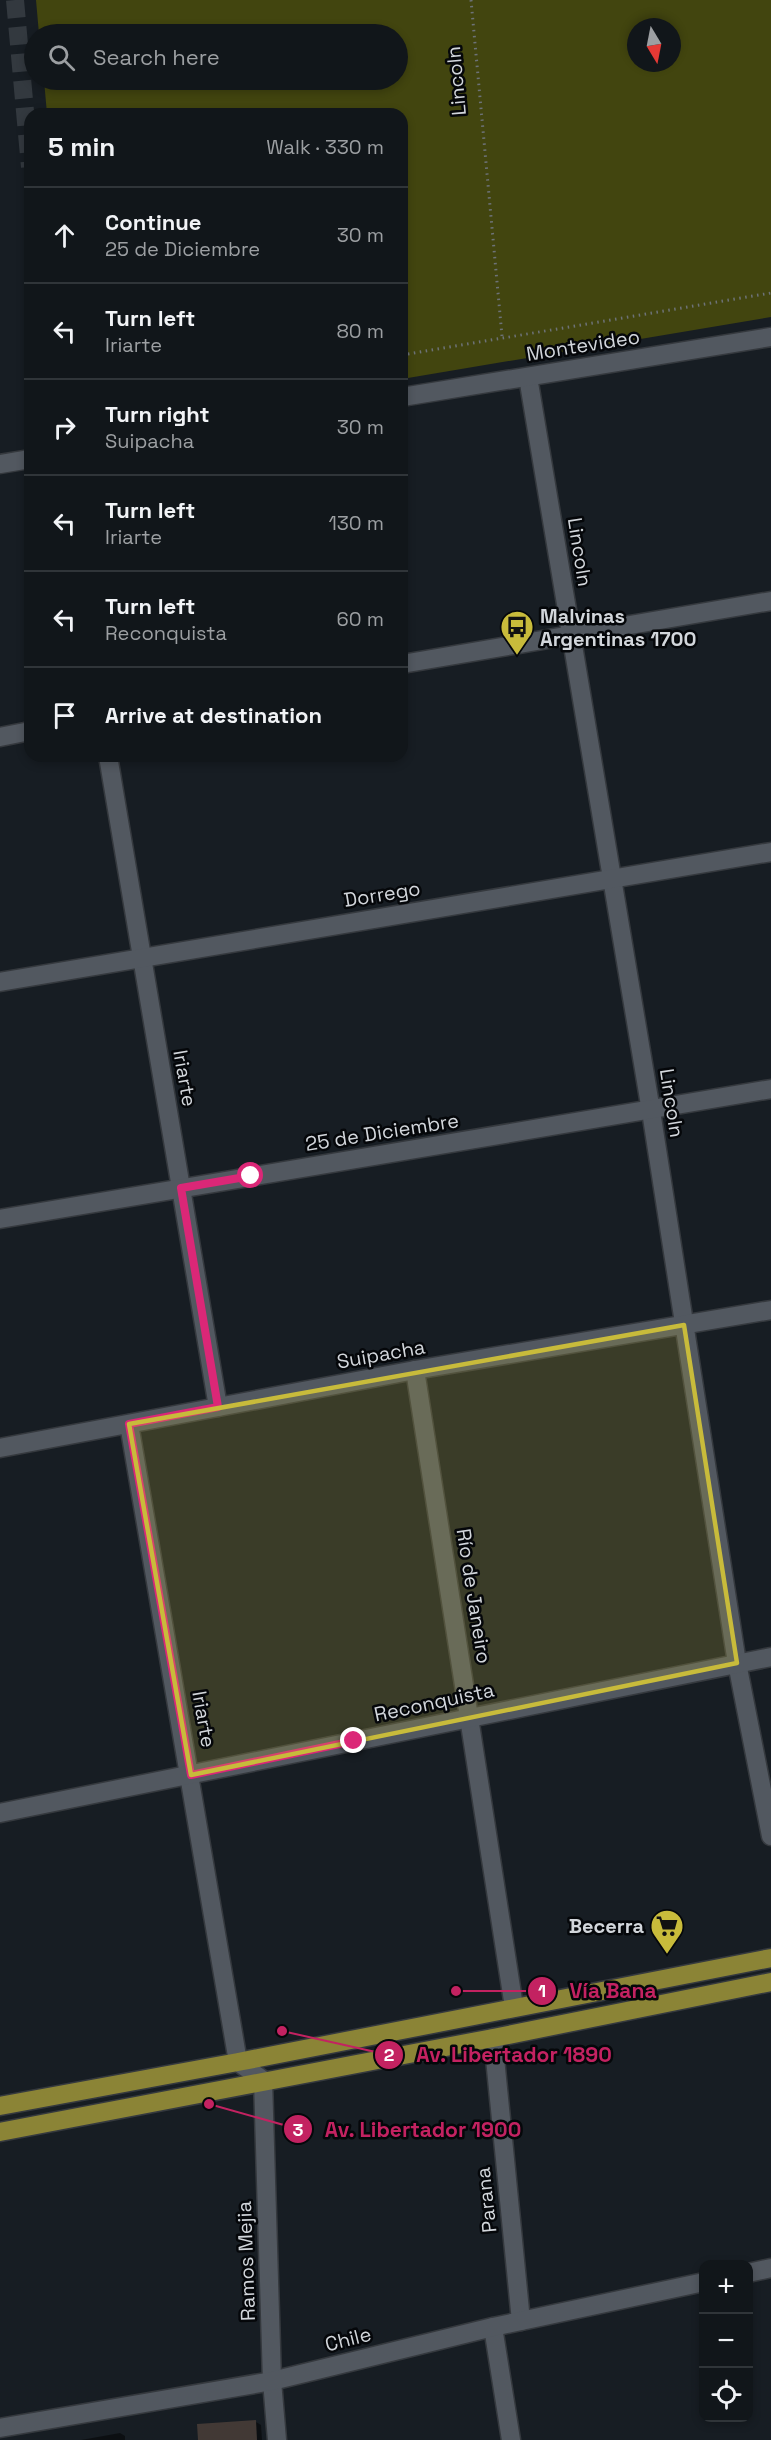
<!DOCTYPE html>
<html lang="en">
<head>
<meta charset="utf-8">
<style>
  body { margin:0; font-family:"Space Grotesk",sans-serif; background:#1a1f23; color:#f1f3f6 }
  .controls { position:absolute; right:18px; bottom:18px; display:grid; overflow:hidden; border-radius:12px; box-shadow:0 3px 9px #0003 }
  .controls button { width:54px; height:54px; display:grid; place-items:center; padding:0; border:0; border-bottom:2px solid #303539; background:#11161a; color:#f1f3f6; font:30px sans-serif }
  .compass { position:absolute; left:627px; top:18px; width:54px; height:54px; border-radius:50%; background:#11161a; box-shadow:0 3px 9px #0003; rotate:170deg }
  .stop { position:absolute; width:18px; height:18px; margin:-14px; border:4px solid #db2777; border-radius:50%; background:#fff }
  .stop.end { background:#db2777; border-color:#fff; box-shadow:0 2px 6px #0008 }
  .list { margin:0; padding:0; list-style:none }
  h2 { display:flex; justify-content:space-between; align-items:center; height:78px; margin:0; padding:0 24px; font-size:26px }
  h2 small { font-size:20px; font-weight:400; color:#9c9fa2 }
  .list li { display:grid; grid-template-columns:39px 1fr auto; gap:18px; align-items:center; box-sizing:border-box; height:96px; padding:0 24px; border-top:2px solid #303539 }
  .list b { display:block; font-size:22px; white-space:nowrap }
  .list p { margin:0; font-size:20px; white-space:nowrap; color:#9c9fa2 }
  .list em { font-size:20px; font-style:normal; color:#9c9fa2 }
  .icon { flex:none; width:33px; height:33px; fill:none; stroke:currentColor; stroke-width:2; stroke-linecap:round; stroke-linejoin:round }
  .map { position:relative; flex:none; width:771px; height:2440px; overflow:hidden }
  .search { position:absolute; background:#11161a; box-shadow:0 3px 9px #0003; left:24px; top:24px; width:384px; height:66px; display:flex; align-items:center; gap:15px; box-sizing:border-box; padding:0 21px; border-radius:33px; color:#9c9fa2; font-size:22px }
  .panel { position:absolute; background:#11161a; box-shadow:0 3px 9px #0003; left:24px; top:108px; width:384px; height:654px; border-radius:18px }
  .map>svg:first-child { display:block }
</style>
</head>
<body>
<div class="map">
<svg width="771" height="2440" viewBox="0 0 771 2440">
  <rect width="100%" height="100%" fill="#171d23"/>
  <path fill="#42450f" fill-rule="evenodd" d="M 36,0 L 771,0 L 771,317 L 402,379 L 402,114 L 47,114 L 44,80 L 398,80 L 398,34 L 39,34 ZM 636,27 L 672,27 L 672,63 L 636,63 Z"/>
  <g fill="#0007">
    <polygon points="256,2422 261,2425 262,2440 199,2440"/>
    <polygon points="120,2433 125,2436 125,2440 81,2440"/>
  </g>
  <polygon fill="#423935" points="256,2420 257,2440 198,2440 197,2424"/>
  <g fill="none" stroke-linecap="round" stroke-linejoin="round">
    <polyline stroke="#33393f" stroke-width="18" stroke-dasharray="18 9" stroke-linecap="butt" points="15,0 30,167"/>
    <g stroke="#35393e" stroke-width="21">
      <g id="minor">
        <polyline points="528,377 651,1111 737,1663 771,1836"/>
        <polyline points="402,397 771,337"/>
        <polyline points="0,464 30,459"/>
        <polyline points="402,664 771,601"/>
        <polyline points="0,737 30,731"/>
        <polyline points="108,756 218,1407"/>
        <polyline points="0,982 771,852"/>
        <polyline points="0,1219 771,1089"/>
        <polyline points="415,1370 514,2007"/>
        <polyline points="129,1424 238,2062 263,2080 272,2381 277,2440"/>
        <polyline points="0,1448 415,1370 771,1310"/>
        <polyline points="0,1813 771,1657"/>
        <polyline points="493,2038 521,2321"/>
        <polyline points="748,2273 771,2268"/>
        <polyline points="493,2327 511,2440"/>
        <polyline points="0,2428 272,2381 493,2327 704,2282"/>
      </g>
    </g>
    <g stroke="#35393e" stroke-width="21">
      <g id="major">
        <polyline points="0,2106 238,2062 771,1958"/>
        <polyline points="0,2132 493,2038 771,1982"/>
      </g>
    </g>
    <g stroke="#6d7277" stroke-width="3" stroke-dasharray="1.5 4.5" stroke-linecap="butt">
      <polyline points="471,0 502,336"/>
      <polyline points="402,355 771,293"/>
    </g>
    <use href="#minor" stroke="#525860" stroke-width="18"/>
    <use href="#major" stroke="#8b8436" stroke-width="18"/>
  </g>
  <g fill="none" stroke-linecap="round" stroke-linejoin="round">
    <polyline stroke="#db2777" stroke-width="8" points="251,1176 181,1188 218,1407 129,1424 191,1775 354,1741"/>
  </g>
  <path fill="#c8bb3b" fill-opacity="0.2" stroke="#c8bb3b" stroke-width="4.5" stroke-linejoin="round" d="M 684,1325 L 737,1663 L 191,1775 L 129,1424 Z"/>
  <defs>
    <g id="bus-pin" transform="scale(1.725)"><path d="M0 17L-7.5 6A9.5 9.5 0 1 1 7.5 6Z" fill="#c8bb3b" stroke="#05070a"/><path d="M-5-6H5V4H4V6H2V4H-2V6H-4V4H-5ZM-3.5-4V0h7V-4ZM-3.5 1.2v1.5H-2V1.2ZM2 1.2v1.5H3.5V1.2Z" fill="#111"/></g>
    <g id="supermarket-pin" transform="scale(1.725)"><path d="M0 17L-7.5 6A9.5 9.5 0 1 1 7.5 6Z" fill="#c8bb3b" stroke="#05070a"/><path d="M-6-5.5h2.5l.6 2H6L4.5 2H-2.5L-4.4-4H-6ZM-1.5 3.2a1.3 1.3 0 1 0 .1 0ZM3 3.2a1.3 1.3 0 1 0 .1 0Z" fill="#111"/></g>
  </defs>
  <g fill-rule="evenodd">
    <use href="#bus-pin" x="517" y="627"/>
    <use href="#supermarket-pin" x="667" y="1926"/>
  </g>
  <g text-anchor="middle" stroke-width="5" stroke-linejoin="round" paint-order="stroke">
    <g font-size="20" fill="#d2d6db" stroke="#05070a">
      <text transform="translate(456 81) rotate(-95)" y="7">Lincoln</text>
      <text transform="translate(583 345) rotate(-9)" y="7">Montevideo</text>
      <text transform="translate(580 552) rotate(81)" y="7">Lincoln</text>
      <text transform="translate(382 894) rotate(-9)" y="7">Dorrego</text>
      <text transform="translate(185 1078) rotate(80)" y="7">Iriarte</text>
      <text transform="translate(672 1103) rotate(81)" y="7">Lincoln</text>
      <text transform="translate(382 1132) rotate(-9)" y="7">25 de Diciembre</text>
      <text transform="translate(381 1354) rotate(-10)" y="7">Suipacha</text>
      <text transform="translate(474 1596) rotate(81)" y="7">Río de Janeiro</text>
      <text transform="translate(434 1702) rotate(-12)" y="7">Reconquista</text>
      <text transform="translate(204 1719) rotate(80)" y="7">Iriarte</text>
      <text transform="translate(486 2200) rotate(-96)" y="7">Parana</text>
      <text transform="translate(246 2261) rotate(-92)" y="7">Ramos Mejia</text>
      <text transform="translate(348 2339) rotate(-14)" y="7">Chile</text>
    </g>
    <g font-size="20" font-weight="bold" fill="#d2d6db" stroke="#05070a" text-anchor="start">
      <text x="540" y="623">Malvinas<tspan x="540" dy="23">Argentinas 1700</tspan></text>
      <text x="644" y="1933" text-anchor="end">Becerra</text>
    </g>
  </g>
  <path fill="none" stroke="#c32261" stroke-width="2" d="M456 1991L542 1991M282 2031L389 2055M209 2104L298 2129"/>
  <g fill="#c32261" stroke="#05070a" stroke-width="2">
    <circle cx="456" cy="1991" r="6"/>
    <circle cx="282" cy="2031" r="6"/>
    <circle cx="209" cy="2104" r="6"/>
    <circle cx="542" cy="1991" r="15"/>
    <circle cx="389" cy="2055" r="15"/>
    <circle cx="298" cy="2129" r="15"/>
  </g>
  <g font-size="18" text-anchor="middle" font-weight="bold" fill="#fff">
    <text x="542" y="1997">1</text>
    <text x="389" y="2061">2</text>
    <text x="298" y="2136">3</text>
  </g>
  <g font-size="21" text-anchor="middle" font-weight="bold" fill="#c32261" stroke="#05070a" stroke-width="5" stroke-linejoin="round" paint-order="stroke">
    <text x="613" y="1998">Vía Bana</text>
    <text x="514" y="2062">Av. Libertador 1890</text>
    <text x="423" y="2137">Av. Libertador 1900</text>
  </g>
</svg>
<div class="controls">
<button>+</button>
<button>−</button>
<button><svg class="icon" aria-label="locate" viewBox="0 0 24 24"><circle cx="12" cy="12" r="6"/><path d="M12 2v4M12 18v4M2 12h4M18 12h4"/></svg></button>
</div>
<svg class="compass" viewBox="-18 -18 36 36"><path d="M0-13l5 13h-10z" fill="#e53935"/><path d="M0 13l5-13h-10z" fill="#9c9fa2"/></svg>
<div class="stop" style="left:251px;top:1176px"></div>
<div class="stop end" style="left:354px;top:1741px"></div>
<div class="search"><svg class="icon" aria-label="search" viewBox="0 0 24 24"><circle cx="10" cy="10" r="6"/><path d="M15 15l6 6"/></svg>Search here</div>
<section class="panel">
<h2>5 min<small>Walk · 330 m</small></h2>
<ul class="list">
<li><svg class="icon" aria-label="ahead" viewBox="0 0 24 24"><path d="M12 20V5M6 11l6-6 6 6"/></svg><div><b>Continue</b><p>25 de Diciembre</p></div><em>30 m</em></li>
<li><svg class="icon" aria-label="left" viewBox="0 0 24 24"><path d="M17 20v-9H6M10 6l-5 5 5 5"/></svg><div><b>Turn left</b><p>Iriarte</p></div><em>80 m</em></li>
<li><svg class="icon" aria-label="right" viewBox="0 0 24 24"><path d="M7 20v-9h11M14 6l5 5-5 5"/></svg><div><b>Turn right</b><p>Suipacha</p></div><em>30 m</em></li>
<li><svg class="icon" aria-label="left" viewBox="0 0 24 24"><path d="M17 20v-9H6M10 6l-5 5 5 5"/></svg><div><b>Turn left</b><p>Iriarte</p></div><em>130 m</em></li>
<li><svg class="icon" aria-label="left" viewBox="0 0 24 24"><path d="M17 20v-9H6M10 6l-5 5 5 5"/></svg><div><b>Turn left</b><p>Reconquista</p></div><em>60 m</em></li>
<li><svg class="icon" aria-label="arrive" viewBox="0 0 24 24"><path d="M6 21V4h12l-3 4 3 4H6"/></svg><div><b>Arrive at destination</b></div></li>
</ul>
</section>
</div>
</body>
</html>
